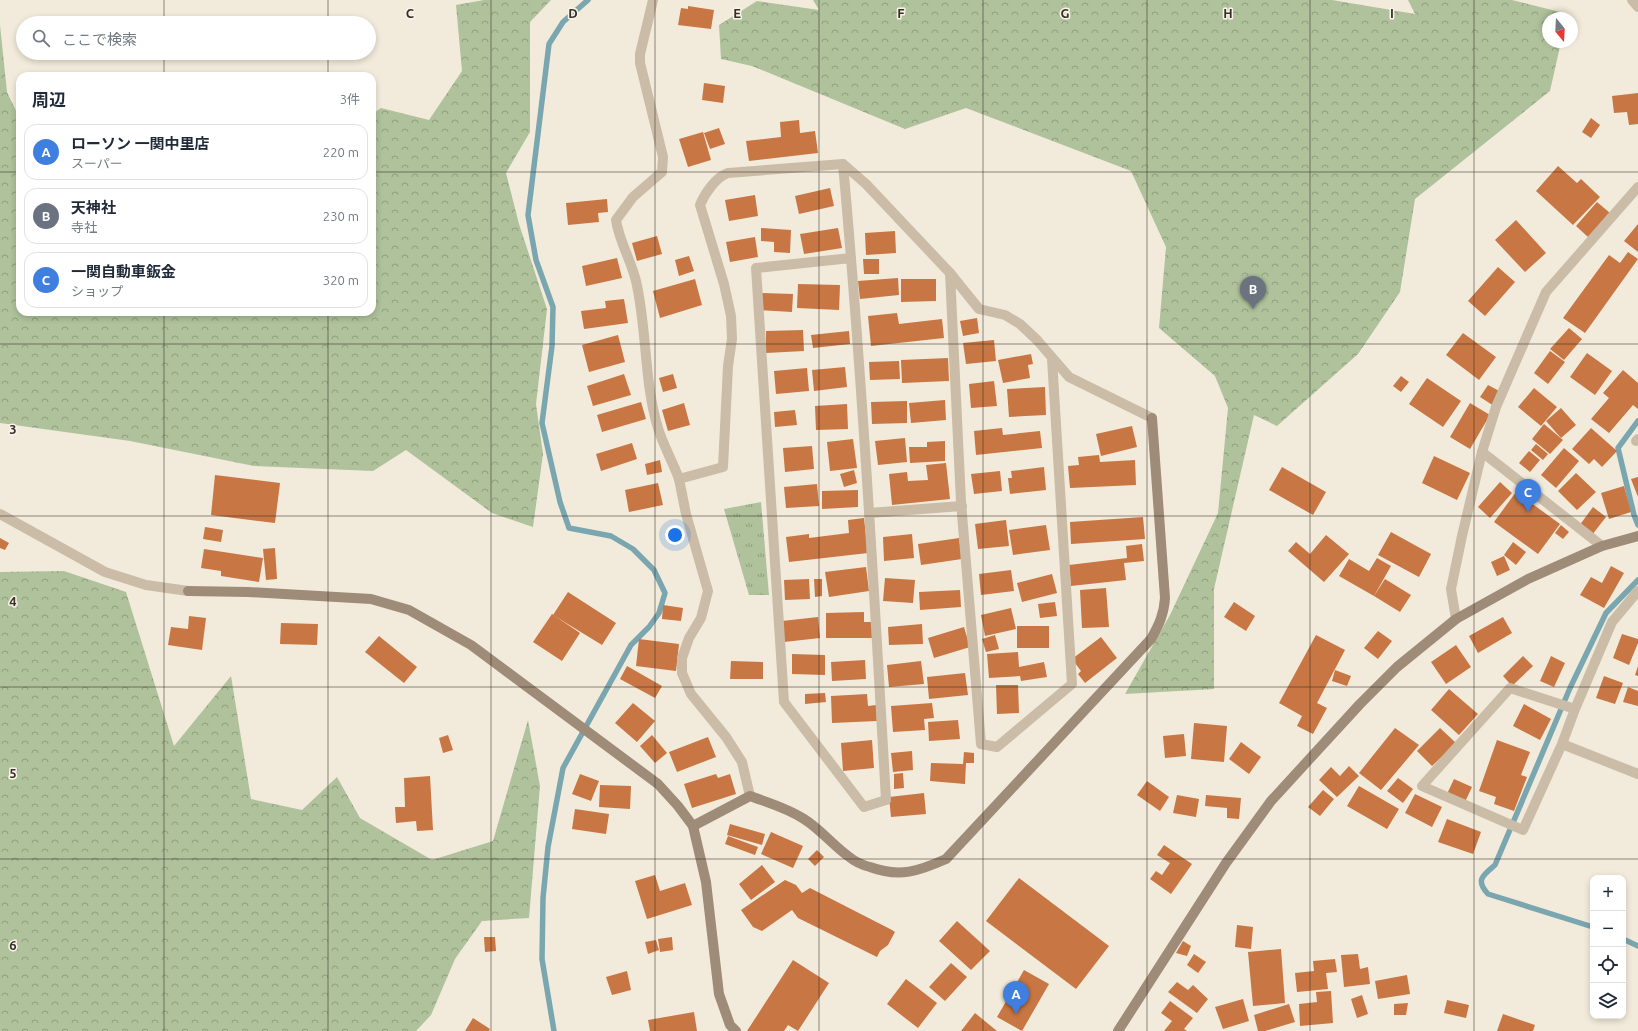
<!DOCTYPE html>
<html lang="ja">
<head>
<meta charset="utf-8">
<style>
  body { margin:0; font-family:Ubuntu,"Noto Sans JP",sans-serif; background:#f2f2f3; color:#1f2937 }
  .controls { position:absolute; right:12px; bottom:12px; display:grid; overflow:hidden; border-radius:8px; box-shadow:0 2px 6px #0003 }
  .controls button { width:36px; height:36px; display:grid; place-items:center; padding:0; border:0; border-bottom:1px solid #e0e1e3; background:#fff; color:#1f2937; font:20px sans-serif }
  .compass { position:absolute; left:1542px; top:12px; width:36px; height:36px; border-radius:50%; background:#fff; box-shadow:0 2px 6px #0003; rotate:162deg }
  .you { position:absolute; left:675px; top:535px; width:14px; height:14px; margin:-10px; border:3px solid #fff; border-radius:50%; background:#1a73e8; box-shadow:0 0 0 6px #1a73e833 }
  .badge { display:grid; place-items:center; width:26px; height:26px; border-radius:50%; background:#db2777; color:#fff; font-size:13px; font-weight:700 }
  .pin { position:absolute; translate:-50% -33px; filter:drop-shadow(0 1px 2px #0008) }
  .pin::after { content:''; position:absolute; top:21px; width:14px; height:12px; background:inherit; clip-path:polygon(0 0,100% 0,50% 100%) }
  .list { margin:0; padding:0; list-style:none }
  h2 { display:flex; justify-content:space-between; align-items:center; height:52px; margin:0; padding:0 16px; font-size:17px }
  h2 small { font-size:13px; font-weight:400; color:#747a83 }
  .list li { display:grid; grid-template-columns:26px 1fr auto; gap:12px; align-items:center; box-sizing:border-box; height:56px; margin:0 8px 8px; padding:0 8px; border:1px solid #e0e1e3; border-radius:12px }
  .list b { display:block; font-size:15px; white-space:nowrap }
  .list p { margin:0; font-size:13px; white-space:nowrap; color:#747a83 }
  .list em { font-size:13px; font-style:normal; color:#747a83 }
  .icon { flex:none; width:22px; height:22px; fill:none; stroke:currentColor; stroke-width:2; stroke-linecap:round; stroke-linejoin:round }
  .map { position:relative; flex:none; width:1638px; height:1031px; overflow:hidden }
  .search { position:absolute; background:#fff; box-shadow:0 2px 6px #0003; left:16px; top:16px; width:360px; height:44px; display:flex; align-items:center; gap:10px; box-sizing:border-box; padding:0 14px; border-radius:22px; color:#747a83; font-size:15px }
  .panel { position:absolute; background:#fff; box-shadow:0 2px 6px #0003; left:16px; top:72px; width:360px; height:244px; border-radius:12px }
  .map>svg:first-child { display:block }
</style>
</head>
<body>
<div class="map">
<svg width="1638" height="1031" viewBox="0 0 1638 1031">
  <defs>
    <pattern id="forest-crowns" width="20" height="18" patternUnits="userSpaceOnUse"><rect width="20" height="18" fill="#afc29b"/><path d="M2 6a3 3 0 1 1 6 0M12 15a3 3 0 1 1 6 0" fill="none" stroke="#8f9e7e"/></pattern>
    <pattern id="park-tufts" width="24" height="20" patternUnits="userSpaceOnUse"><rect width="24" height="20" fill="#afc29b"/><path d="M3 7l-1-3M5 7V3M7 7l1-3M15 17l-1-3M17 17v-4M19 17l1-3" fill="none" stroke="#8f9e7e"/></pattern>
  </defs>
  <rect width="100%" height="100%" fill="#f2ebdb"/>
  <g fill="url(#forest-crowns)">
    <polygon points="484,0 551,0 530,22 530,132 506,173 519,224 547,309 536,404 543,454 533,527 492,513 406,450 373,471 254,466 130,441 0,423 0,25 7,92 20,119 20,312 372,312 372,114 381,108 429,120 462,71 456,5"/>
    <polygon points="813,0 1332,0 1415,14 1408,0 1512,0 1568,14 1567,18 1548,18 1548,42 1561,42 1550,91 1415,199 1400,292 1358,354 1277,426 1254,415 1214,589 1214,689 1125,694 1170,615 1218,513 1228,408 1215,376 1159,328 1166,247 1131,171 966,108 905,129 752,66 721,59 719,25 757,1 819,10"/>
    <polygon points="64,571 126,592 174,746 231,676 251,799 302,810 337,777 360,818 432,860 493,841 528,720 540,786 529,918 482,921 455,959 431,1015 416,1031 0,1031 0,572"/>
  </g>
  <polygon fill="url(#park-tufts)" points="761,502 769,595 749,595 724,509"/>
  <g fill="none" stroke-linecap="round" stroke-linejoin="round">
    <g stroke="#7aa6b0" stroke-width="5.5">
      <polyline points="1638,421 1618,448 1634,515 1638,525"/>
      <path d="M 1593,927 L 1488,894 C 1475,880 1483,875 1495,865 L 1570,688 L 1606,613 L 1638,580"/>
      <polyline points="1623,939 1638,946"/>
      <polyline points="554,1031 542,959 543,898 548,847 563,768 631,645 649,627 659,613 665,593 654,570 633,549 611,536 569,528 560,502 542,423 552,346 553,307 536,260 528,215 549,44 563,22 588,0"/>
    </g>
  </g>
  <g fill="#c87643">
    <polygon points="688,6 714,10 711,29 678,25 681,8 688,9"/>
    <polygon points="704,83 725,86 723,103 702,100"/>
    <polygon points="1638,93 1638,124 1629,125 1627,112 1614,113 1612,96"/>
    <polygon points="1591,118 1600,125 1591,138 1582,132"/>
    <polygon points="799,120 800,133 815,131 818,153 749,161 746,141 781,137 780,122"/>
    <polygon points="719,128 725,144 710,149 704,133"/>
    <polygon points="703,132 711,160 688,167 679,139"/>
    <polygon points="1558,166 1577,183 1581,179 1600,197 1573,225 1536,191"/>
    <polygon points="830,188 834,206 799,214 795,196"/>
    <polygon points="755,195 758,216 729,221 725,200"/>
    <polygon points="607,199 608,212 598,213 599,222 568,225 566,203"/>
    <polygon points="1597,202 1610,213 1588,237 1576,226"/>
    <polygon points="1516,220 1546,253 1525,272 1495,240"/>
    <polygon points="1638,224 1638,252 1624,241"/>
    <polygon points="761,228 791,230 790,253 774,252 774,242 761,241"/>
    <polygon points="838,228 842,248 804,254 800,234"/>
    <polygon points="895,231 896,253 866,255 865,233"/>
    <polygon points="657,236 662,254 637,261 632,243"/>
    <polygon points="755,237 758,257 730,262 726,242"/>
    <polygon points="1628,252 1638,259 1585,333 1563,318 1609,255 1620,263"/>
    <polygon points="689,256 694,271 679,276 675,260"/>
    <polygon points="617,258 622,278 586,286 582,266"/>
    <polygon points="863,259 879,259 879,274 864,274"/>
    <polygon points="1498,267 1515,282 1485,316 1468,301"/>
    <polygon points="898,278 899,295 860,299 858,281"/>
    <polygon points="695,279 702,305 660,318 653,291"/>
    <polygon points="901,279 936,279 936,301 901,302"/>
    <polygon points="798,284 840,285 839,310 797,308"/>
    <polygon points="761,293 793,294 792,312 760,310"/>
    <polygon points="624,299 628,323 584,329 581,311 606,308 605,301"/>
    <polygon points="897,313 899,324 942,319 944,338 871,346 868,316"/>
    <polygon points="977,318 979,333 963,336 960,321"/>
    <polygon points="1569,328 1582,339 1564,360 1550,349"/>
    <polygon points="803,330 804,351 766,353 766,331"/>
    <polygon points="849,331 850,344 813,348 811,335"/>
    <polygon points="1463,333 1496,357 1479,380 1446,355"/>
    <polygon points="618,335 625,362 589,372 582,345"/>
    <polygon points="994,340 996,361 966,364 963,343"/>
    <polygon points="1550,351 1565,362 1548,384 1534,373"/>
    <polygon points="1587,353 1612,371 1595,395 1570,377"/>
    <polygon points="1031,354 1033,364 1028,365 1030,378 1003,383 998,360"/>
    <polygon points="948,358 949,381 902,383 901,360"/>
    <polygon points="899,361 900,379 870,380 869,362"/>
    <polygon points="845,367 847,387 814,391 812,370"/>
    <polygon points="807,368 809,391 776,394 774,371"/>
    <polygon points="1623,370 1638,383 1638,409 1633,405 1609,433 1591,419 1609,398 1603,393"/>
    <polygon points="624,374 631,395 593,406 587,386"/>
    <polygon points="673,374 677,388 663,392 659,378"/>
    <polygon points="1401,376 1409,382 1401,392 1393,386"/>
    <polygon points="1427,378 1461,401 1443,427 1409,404"/>
    <polygon points="994,381 997,406 971,408 969,384"/>
    <polygon points="1488,385 1503,393 1494,406 1480,397"/>
    <polygon points="1045,387 1046,415 1009,417 1007,389"/>
    <polygon points="1534,388 1557,407 1541,426 1518,407"/>
    <polygon points="945,400 946,420 911,423 909,403"/>
    <polygon points="907,401 907,423 872,424 871,402"/>
    <polygon points="641,402 646,419 602,432 597,415"/>
    <polygon points="684,403 690,425 668,431 662,410"/>
    <polygon points="1470,403 1490,415 1470,449 1450,437"/>
    <polygon points="847,404 848,429 816,430 815,406"/>
    <polygon points="1561,408 1576,425 1561,438 1546,421"/>
    <polygon points="795,410 797,425 775,427 774,412"/>
    <polygon points="1544,424 1563,440 1550,454 1532,439"/>
    <polygon points="1132,426 1137,447 1101,456 1096,434"/>
    <polygon points="1002,428 1003,435 1040,431 1042,448 976,455 974,431"/>
    <polygon points="1591,428 1617,451 1602,467 1594,459 1589,464 1572,449"/>
    <polygon points="905,438 907,462 878,465 875,441"/>
    <polygon points="853,439 857,468 830,471 827,442"/>
    <polygon points="945,441 945,461 910,463 909,447 927,447 927,442"/>
    <polygon points="632,443 637,459 601,471 596,454"/>
    <polygon points="1536,444 1548,454 1543,460 1531,450"/>
    <polygon points="812,446 814,469 785,472 783,448"/>
    <polygon points="1564,448 1579,461 1556,488 1541,475"/>
    <polygon points="1529,451 1540,460 1530,472 1519,463"/>
    <polygon points="1099,455 1100,462 1135,460 1136,485 1070,488 1068,466 1079,465 1078,457"/>
    <polygon points="1434,456 1470,473 1457,500 1422,483"/>
    <polygon points="660,460 662,472 647,475 645,464"/>
    <polygon points="946,463 950,499 892,505 889,474 907,472 908,481 928,480 926,465"/>
    <polygon points="1044,467 1046,490 1010,494 1008,478 1012,478 1011,471"/>
    <polygon points="1282,467 1326,492 1313,515 1269,490"/>
    <polygon points="854,470 857,483 844,487 840,474"/>
    <polygon points="1000,471 1002,491 974,494 971,474"/>
    <polygon points="1576,473 1596,492 1577,510 1558,491"/>
    <polygon points="215,475 280,483 275,523 211,515"/>
    <polygon points="1638,477 1638,497 1631,479"/>
    <polygon points="1500,482 1512,493 1490,518 1478,507"/>
    <polygon points="658,483 663,505 629,512 625,490"/>
    <polygon points="817,484 819,506 786,508 784,487"/>
    <polygon points="1624,486 1631,512 1609,519 1601,493"/>
    <polygon points="858,490 858,507 822,509 822,491"/>
    <polygon points="1516,492 1560,524 1538,554 1494,522"/>
    <polygon points="1593,507 1606,517 1592,535 1579,526"/>
    <polygon points="1143,517 1145,539 1071,544 1070,522"/>
    <polygon points="864,518 868,553 789,562 786,537 809,534 809,538 849,533 848,520"/>
    <polygon points="1006,520 1009,546 978,549 975,524"/>
    <polygon points="1046,525 1050,550 1013,555 1009,530"/>
    <polygon points="1561,525 1569,532 1563,539 1555,533"/>
    <polygon points="205,527 223,530 221,542 203,539"/>
    <polygon points="1391,532 1431,554 1419,577 1378,555"/>
    <polygon points="912,534 914,558 884,561 883,537"/>
    <polygon points="1326,535 1349,554 1324,582 1288,551 1296,542 1310,554"/>
    <polygon points="0,538 9,543 5,550 0,548"/>
    <polygon points="959,538 962,559 921,565 918,544"/>
    <polygon points="1513,542 1526,552 1516,565 1504,555"/>
    <polygon points="1142,544 1144,561 1124,563 1126,580 1071,586 1069,565 1127,558 1126,546"/>
    <polygon points="275,548 277,579 266,580 263,549"/>
    <polygon points="204,549 263,558 259,582 221,576 221,571 201,568"/>
    <polygon points="1504,556 1510,570 1497,576 1491,562"/>
    <polygon points="1377,558 1391,566 1374,596 1339,576 1349,559 1369,571"/>
    <polygon points="1611,566 1624,573 1604,608 1580,595 1591,577 1602,583"/>
    <polygon points="866,567 869,591 829,597 825,572"/>
    <polygon points="1011,570 1014,591 981,595 979,574"/>
    <polygon points="1052,574 1057,593 1022,602 1017,583"/>
    <polygon points="885,578 915,580 913,603 883,601"/>
    <polygon points="809,579 810,599 785,600 784,580"/>
    <polygon points="814,579 822,579 822,596 815,597"/>
    <polygon points="1385,579 1411,595 1400,612 1374,596"/>
    <polygon points="1106,588 1109,627 1082,628 1080,590"/>
    <polygon points="960,590 961,607 920,610 919,592"/>
    <polygon points="568,592 616,623 602,645 553,615"/>
    <polygon points="1055,602 1057,616 1040,618 1038,604"/>
    <polygon points="1234,602 1255,616 1246,631 1224,617"/>
    <polygon points="663,605 683,608 681,621 662,619"/>
    <polygon points="1011,608 1016,629 985,636 981,615"/>
    <polygon points="864,612 864,622 872,622 872,638 826,638 826,613"/>
    <polygon points="552,614 580,633 562,661 533,642"/>
    <polygon points="189,616 206,618 202,650 168,645 171,627 188,629"/>
    <polygon points="818,617 820,638 784,642 782,621"/>
    <polygon points="1503,617 1512,633 1478,653 1469,636"/>
    <polygon points="281,623 318,624 317,645 280,644"/>
    <polygon points="922,624 923,644 889,645 888,627"/>
    <rect x="1017" y="626" width="32" height="22"/>
    <polygon points="964,627 970,647 934,658 928,638"/>
    <polygon points="1378,631 1392,641 1378,659 1364,648"/>
    <polygon points="1622,634 1638,639 1638,643 1629,665 1613,658"/>
    <polygon points="995,635 999,649 986,652 982,639"/>
    <polygon points="1316,635 1345,650 1317,703 1327,708 1313,734 1297,726 1302,716 1279,703"/>
    <polygon points="379,636 417,667 404,683 365,652"/>
    <polygon points="1101,637 1117,658 1085,683 1078,674 1081,671 1072,659"/>
    <polygon points="639,639 679,644 676,671 636,666"/>
    <polygon points="1456,645 1471,667 1446,684 1431,662"/>
    <polygon points="1018,652 1019,667 1044,662 1047,677 1021,681 1020,676 989,678 987,654"/>
    <polygon points="792,654 825,655 825,675 792,674"/>
    <polygon points="1523,656 1533,666 1512,686 1503,676"/>
    <polygon points="1551,656 1565,663 1554,687 1540,681"/>
    <polygon points="865,660 866,679 832,681 831,662"/>
    <polygon points="731,661 763,662 763,679 730,679"/>
    <polygon points="921,661 924,684 889,687 887,665"/>
    <polygon points="627,666 662,686 655,698 620,679"/>
    <polygon points="1638,666 1638,676 1635,675"/>
    <polygon points="1335,670 1351,676 1347,686 1332,681"/>
    <polygon points="965,673 968,695 929,699 927,677"/>
    <polygon points="1604,676 1623,683 1615,704 1596,698"/>
    <polygon points="996,685 1018,685 1019,713 997,714"/>
    <polygon points="1628,687 1638,691 1638,706 1623,702"/>
    <polygon points="1449,689 1478,714 1459,735 1431,710"/>
    <polygon points="825,693 826,702 805,704 805,694"/>
    <polygon points="867,694 868,706 876,705 877,721 832,723 831,696"/>
    <polygon points="633,703 655,721 637,742 615,723"/>
    <polygon points="932,703 934,718 924,719 925,730 893,732 891,706"/>
    <polygon points="1524,704 1551,719 1540,740 1513,726"/>
    <polygon points="958,720 960,739 929,741 928,722"/>
    <polygon points="1194,723 1227,726 1224,762 1191,759"/>
    <polygon points="1395,728 1419,745 1381,790 1359,773"/>
    <polygon points="1440,728 1456,743 1432,766 1417,751"/>
    <polygon points="1184,734 1186,756 1165,758 1163,736"/>
    <polygon points="448,735 453,750 443,753 439,738"/>
    <polygon points="652,735 667,753 655,763 640,746"/>
    <polygon points="708,737 716,757 677,772 669,752"/>
    <polygon points="872,740 874,768 843,771 841,743"/>
    <polygon points="1497,740 1530,752 1521,775 1527,777 1514,811 1494,804 1496,797 1479,791"/>
    <polygon points="1241,742 1261,757 1249,774 1229,759"/>
    <polygon points="912,751 913,770 893,772 891,753"/>
    <polygon points="964,752 974,753 974,763 966,763 965,784 930,781 931,763 963,764"/>
    <polygon points="1349,766 1359,776 1337,797 1319,780 1331,767 1340,776"/>
    <polygon points="903,773 904,788 894,789 894,774"/>
    <polygon points="580,774 599,781 591,801 572,794"/>
    <polygon points="716,774 718,778 730,774 736,794 692,808 684,784"/>
    <polygon points="430,776 433,830 417,831 416,821 396,823 395,807 405,807 404,778"/>
    <polygon points="1398,778 1413,789 1403,803 1387,791"/>
    <polygon points="1454,779 1472,787 1465,802 1447,794"/>
    <polygon points="1147,781 1169,797 1160,811 1137,795"/>
    <polygon points="600,785 631,786 630,809 599,807"/>
    <polygon points="1359,786 1399,809 1387,829 1347,806"/>
    <polygon points="1323,790 1334,799 1320,816 1308,807"/>
    <polygon points="924,793 926,814 891,817 889,797"/>
    <polygon points="1415,794 1442,807 1432,827 1405,813"/>
    <polygon points="1177,795 1199,799 1196,817 1173,813"/>
    <polygon points="1206,795 1241,798 1239,819 1227,818 1227,808 1205,806"/>
    <polygon points="575,809 609,814 606,834 572,829"/>
    <polygon points="1447,819 1481,832 1473,854 1438,842"/>
    <polygon points="730,824 765,834 762,845 727,835"/>
    <polygon points="771,832 803,846 793,868 761,854"/>
    <polygon points="728,836 758,847 755,855 725,844"/>
    <polygon points="1164,845 1192,864 1171,894 1150,879 1156,871 1162,875 1170,863 1157,855"/>
    <polygon points="817,850 824,857 815,866 808,859"/>
    <polygon points="762,865 775,882 751,900 739,884"/>
    <polygon points="655,875 660,891 685,883 692,905 647,919 635,881"/>
    <polygon points="1019,878 1109,946 1076,989 986,921"/>
    <polygon points="785,880 796,885 802,893 810,888 892,930 895,932 888,945 880,951 877,957 798,918 792,910 762,931 753,927 741,910"/>
    <polygon points="957,921 990,951 971,970 939,941"/>
    <polygon points="1237,925 1253,927 1251,949 1235,947"/>
    <polygon points="484,937 495,937 496,951 485,952"/>
    <polygon points="672,937 673,950 660,952 658,939"/>
    <polygon points="656,940 659,950 648,954 645,942"/>
    <polygon points="1183,941 1191,946 1187,956 1176,953"/>
    <polygon points="1281,949 1285,1003 1253,1006 1248,952"/>
    <polygon points="1194,954 1206,962 1198,973 1187,965"/>
    <polygon points="1358,954 1360,969 1368,967 1370,984 1344,987 1341,955"/>
    <polygon points="1335,959 1337,972 1326,973 1328,989 1297,992 1295,973 1314,971 1313,961"/>
    <polygon points="793,960 829,983 798,1031 788,1025 784,1031 747,1031"/>
    <polygon points="951,963 967,977 945,1001 929,987"/>
    <polygon points="1024,970 1049,984 1022,1031 997,1017"/>
    <polygon points="627,971 631,990 612,995 606,977"/>
    <polygon points="1407,975 1410,994 1378,999 1375,981"/>
    <polygon points="906,979 937,1003 918,1028 887,1004"/>
    <polygon points="1177,982 1188,990 1193,985 1208,999 1197,1013 1168,992"/>
    <polygon points="1331,991 1333,1023 1300,1026 1299,1004 1317,1002 1316,992"/>
    <polygon points="1362,995 1368,1014 1357,1018 1351,999"/>
    <polygon points="1243,999 1249,1021 1223,1029 1215,1007"/>
    <polygon points="1447,1000 1469,1005 1466,1018 1444,1013"/>
    <polygon points="1170,1001 1193,1018 1184,1029 1187,1031 1164,1031 1172,1021 1161,1013"/>
    <polygon points="1408,1003 1406,1015 1394,1015 1394,1004"/>
    <polygon points="1289,1004 1295,1022 1265,1031 1258,1031 1254,1015"/>
    <polygon points="694,1012 697,1031 650,1031 648,1020"/>
    <polygon points="975,1013 997,1031 961,1031"/>
    <polygon points="1503,1014 1535,1025 1533,1031 1497,1031"/>
    <polygon points="473,1018 490,1029 489,1031 465,1031"/>
  </g>
  <g fill="none" stroke-linecap="round" stroke-linejoin="round">
    <g stroke="#cbbca7" stroke-width="10">
      <path d="M 653,0 L 640,54 L 640,63 L 663,157 L 662,172 L 633,197 L 616,220 C 619,241 631,260 636,281 C 647,328 644,383 658,428 C 663,445 673,462 679,479"/>
      <polyline points="1632,0 1638,7"/>
      <path d="M 843,164 C 862,376 874,588 886,800 L 864,807 L 784,702 L 756,268 L 851,258"/>
      <polyline points="950,273 961,502 981,744 997,747 1072,684 1052,359"/>
      <polyline points="1636,441 1638,439"/>
      <polyline points="1482,452 1602,546"/>
      <polyline points="869,513 962,506"/>
      <polyline points="0,514 105,572 146,585 188,591"/>
      <polyline points="1456,619 1451,589 1462,536 1482,452 1496,407 1546,292 1638,187"/>
      <polyline points="1575,709 1510,688 1422,786 1523,830 1562,744 1575,709 1612,622 1638,591"/>
      <polyline points="1562,744 1638,774"/>
      <path d="M 750,796 L 742,762 L 726,737 L 691,694 L 682,673 L 682,658 L 689,638 L 701,618 L 708,591 L 686,514 L 679,479 L 723,467 L 728,366 L 732,339 L 731,316 L 724,284 L 700,205 C 705,193 716,177 728,173 L 843,164 L 866,184 L 950,273 L 979,309 L 1005,315 L 1020,324 L 1037,340 L 1069,377 L 1152,418"/>
    </g>
    <g stroke="#9e8b78" stroke-width="10">
      <polyline points="188,591 248,592 371,599 409,610 471,645 658,784 678,806 693,826 706,882 719,994 730,1025 736,1031"/>
      <path d="M 693,826 L 750,796 C 769,803 787,808 804,819 C 820,829 833,845 848,856 C 854,861 862,865 870,867 C 900,878 919,871 946,859 L 1151,639 C 1159,625 1164,614 1165,598 L 1152,418"/>
      <polyline points="1118,1031 1226,863 1271,801 1360,704 1397,667 1456,619 1528,579 1602,546 1638,536"/>
    </g>
  </g>
  <path fill="none" stroke="#372f28" stroke-width="1" stroke-opacity="0.55" d="M 164,0 L 164,23M 328,0 L 328,23M 491,0 L 491,1031M 655,0 L 655,1031M 819,0 L 819,1031M 983,0 L 983,1031M 1147,0 L 1147,1031M 1310,0 L 1310,1031M 1474,0 L 1474,1031M 164,53 L 164,76M 328,53 L 328,76M 0,172 L 20,172M 372,172 L 1638,172M 164,312 L 164,1031M 328,312 L 328,1031M 0,344 L 1638,344M 0,516 L 1638,516M 0,687 L 1638,687M 0,859 L 1638,859"/>
  <g font-size="13" text-anchor="middle" font-weight="bold" fill="#372f28" stroke="#faf4e8" stroke-width="3" stroke-linejoin="round" paint-order="stroke">
    <text x="410" y="18">C</text>
    <text x="573" y="18">D</text>
    <text x="737" y="18">E</text>
    <text x="901" y="18">F</text>
    <text x="1065" y="18">G</text>
    <text x="1228" y="18">H</text>
    <text x="1392" y="18">I</text>
    <text x="13" y="434">3</text>
    <text x="13" y="606">4</text>
    <text x="13" y="778">5</text>
    <text x="13" y="950">6</text>
  </g>
</svg>
<div class="controls">
<button>+</button>
<button>−</button>
<button><svg class="icon" aria-label="locate" viewBox="0 0 24 24"><circle cx="12" cy="12" r="6"/><path d="M12 2v4M12 18v4M2 12h4M18 12h4"/></svg></button>
<button><svg class="icon" aria-label="layers" viewBox="0 0 24 24"><path d="M12 4l9 5-9 5-9-5zM3 14l9 5 9-5"/></svg></button>
</div>
<svg class="compass" viewBox="-18 -18 36 36"><path d="M0-13l5 13h-10z" fill="#e53935"/><path d="M0 13l5-13h-10z" fill="#747a83"/></svg>
<div class="you"></div>
<div class="pin badge" style="left:1016px;top:1014px;background:#3f7fe0">A</div>
<div class="pin badge" style="left:1253px;top:309px;background:#6b7280">B</div>
<div class="pin badge" style="left:1528px;top:512px;background:#3f7fe0">C</div>
<div class="search"><svg class="icon" aria-label="search" viewBox="0 0 24 24"><circle cx="10" cy="10" r="6"/><path d="M15 15l6 6"/></svg>ここで検索</div>
<section class="panel">
<h2>周辺<small>3件</small></h2>
<ul class="list">
<li><span class="badge" style="background:#3f7fe0">A</span><div><b>ローソン 一関中里店</b><p>スーパー</p></div><em>220 m</em></li>
<li><span class="badge" style="background:#6b7280">B</span><div><b>天神社</b><p>寺社</p></div><em>230 m</em></li>
<li><span class="badge" style="background:#3f7fe0">C</span><div><b>一関自動車鈑金</b><p>ショップ</p></div><em>320 m</em></li>
</ul>
</section>
</div>
</body>
</html>
